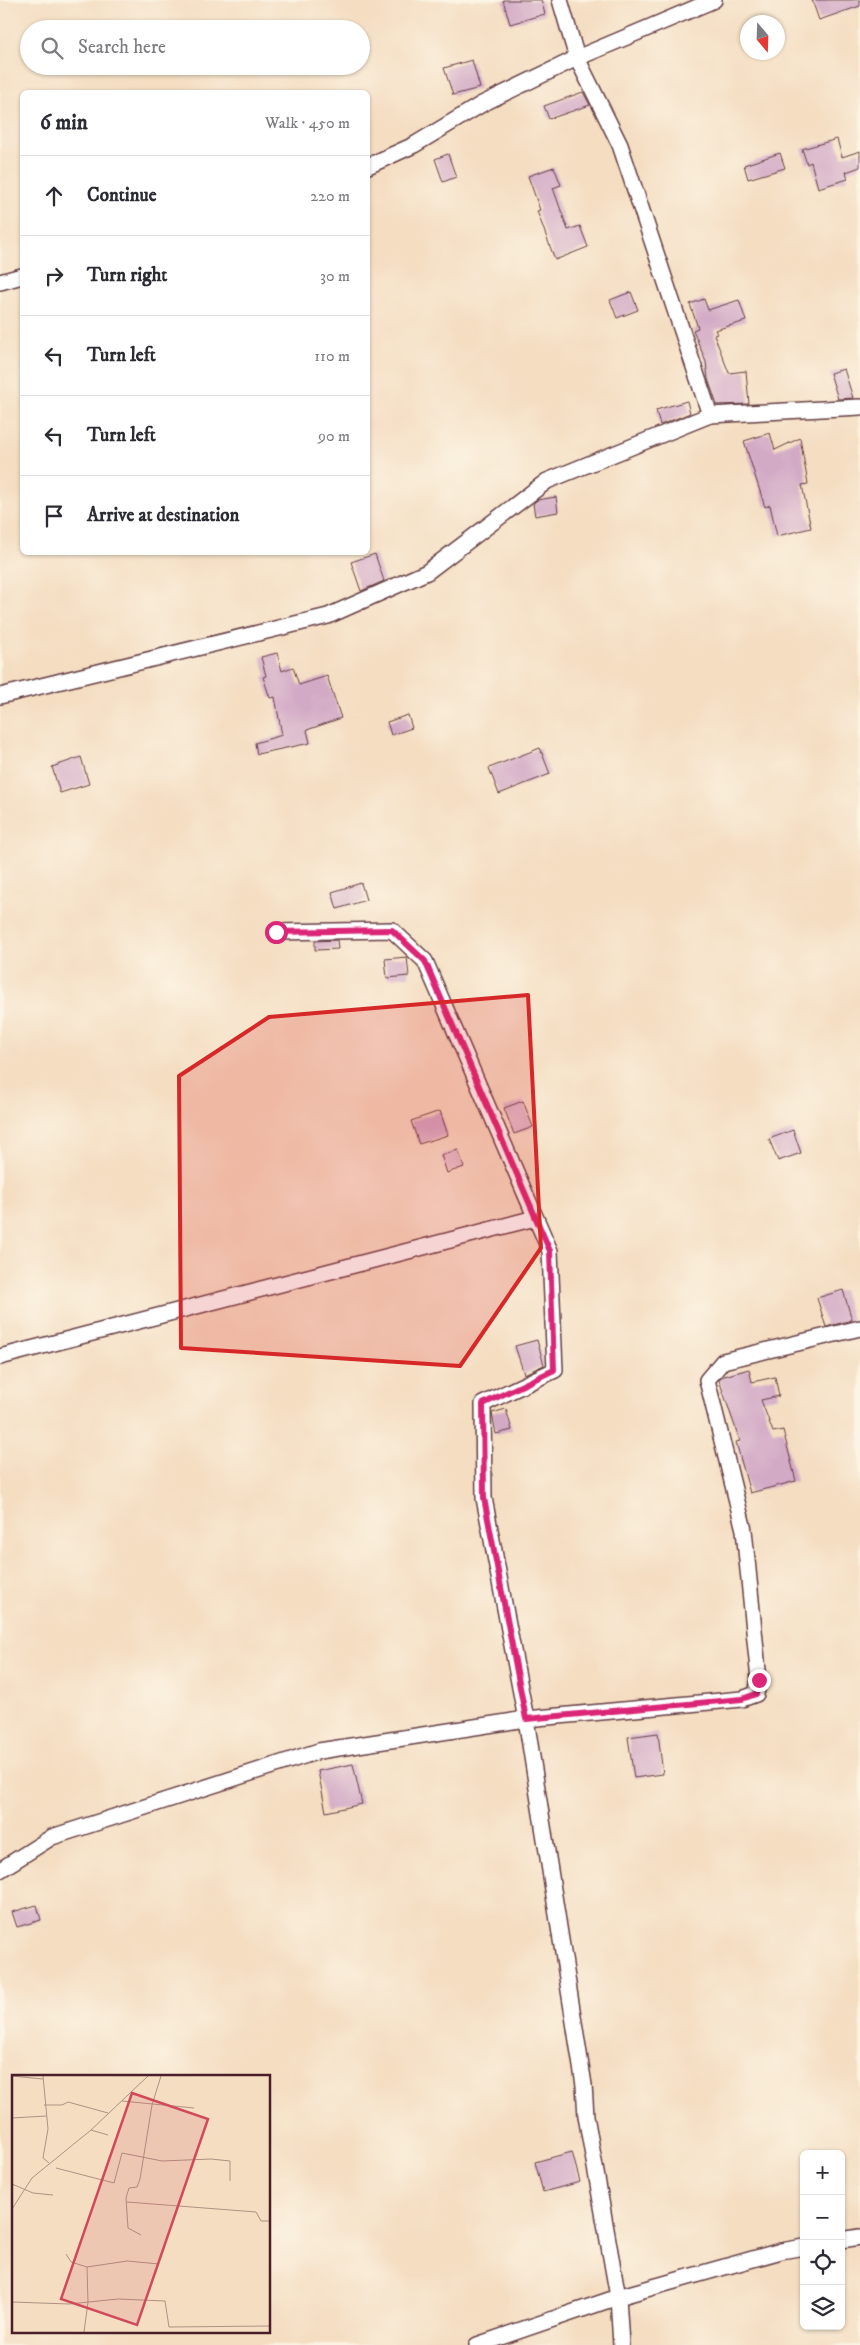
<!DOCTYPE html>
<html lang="en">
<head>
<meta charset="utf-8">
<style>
  body { margin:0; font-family:"IM FELL DW Pica",serif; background:#f7f7f7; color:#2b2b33 }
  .controls { position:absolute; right:15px; bottom:15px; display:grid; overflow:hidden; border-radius:8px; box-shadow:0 1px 4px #0004 }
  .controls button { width:45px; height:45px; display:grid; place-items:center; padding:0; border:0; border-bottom:1px solid #e1e1e2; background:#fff; color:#2b2b33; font:25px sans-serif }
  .compass { position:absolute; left:740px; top:15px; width:45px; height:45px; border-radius:50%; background:#fff; box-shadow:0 1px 4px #0004; rotate:161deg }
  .stop { position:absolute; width:15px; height:15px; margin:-11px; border:4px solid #db2777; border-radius:50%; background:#fff }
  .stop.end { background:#db2777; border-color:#fff; box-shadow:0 1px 5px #0008 }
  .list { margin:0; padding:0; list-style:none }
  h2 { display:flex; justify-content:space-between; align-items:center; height:65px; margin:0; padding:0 20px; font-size:21px }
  h2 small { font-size:16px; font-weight:400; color:#7c7c81 }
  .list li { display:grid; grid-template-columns:32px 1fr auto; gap:15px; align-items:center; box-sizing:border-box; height:80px; padding:0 20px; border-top:1px solid #e1e1e2 }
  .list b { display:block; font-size:19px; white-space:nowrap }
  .list em { font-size:16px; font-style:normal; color:#7c7c81 }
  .icon { flex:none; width:28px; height:28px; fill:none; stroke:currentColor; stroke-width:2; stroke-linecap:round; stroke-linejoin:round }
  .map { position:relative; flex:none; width:860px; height:2345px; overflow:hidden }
  .search { position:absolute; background:#fff; box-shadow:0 1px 4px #0004; left:20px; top:20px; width:350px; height:55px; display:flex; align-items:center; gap:12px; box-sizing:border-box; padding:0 18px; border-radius:28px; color:#7c7c81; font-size:19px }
  .panel { position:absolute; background:#fff; box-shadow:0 1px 4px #0004; left:20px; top:90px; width:350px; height:465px; border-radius:8px }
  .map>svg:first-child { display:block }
</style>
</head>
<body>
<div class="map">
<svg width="860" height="2345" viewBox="0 0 860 2345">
  <rect width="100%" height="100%" fill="#fcf5e5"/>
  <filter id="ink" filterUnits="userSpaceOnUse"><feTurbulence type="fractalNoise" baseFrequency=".02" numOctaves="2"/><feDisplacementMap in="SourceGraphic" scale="10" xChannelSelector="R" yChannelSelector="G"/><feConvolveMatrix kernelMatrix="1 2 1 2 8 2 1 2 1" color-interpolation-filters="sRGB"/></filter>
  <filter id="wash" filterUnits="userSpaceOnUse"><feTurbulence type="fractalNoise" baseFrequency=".0096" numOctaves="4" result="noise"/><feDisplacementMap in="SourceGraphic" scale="20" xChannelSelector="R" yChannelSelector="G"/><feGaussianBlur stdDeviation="1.12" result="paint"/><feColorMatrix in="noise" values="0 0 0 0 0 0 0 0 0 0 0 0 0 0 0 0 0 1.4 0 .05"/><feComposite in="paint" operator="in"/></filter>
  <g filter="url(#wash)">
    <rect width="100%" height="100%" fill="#f4ddc1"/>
    <g id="blocks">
      <g fill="#d3aac6">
        <polygon points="503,0 541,0 545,14 510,24"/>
        <polygon points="812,0 860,0 860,6 819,20"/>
        <polygon points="472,60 480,88 453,95 444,68"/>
        <polygon points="583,92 590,105 549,119 544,106"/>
        <polygon points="837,139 842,157 860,151 860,167 846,172 848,179 818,188 811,162 807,164 802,149"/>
        <polygon points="780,153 785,168 748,179 744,165"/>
        <polygon points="448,154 456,177 443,182 435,159"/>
        <polygon points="554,167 561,185 553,188 568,230 580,226 588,247 555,260 537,211 540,210 528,176"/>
        <polygon points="631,292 638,310 617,318 610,300"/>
        <polygon points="704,299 708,310 739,300 746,321 715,330 717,334 714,335 729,373 746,371 749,404 717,405 708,379 706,362 693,330 698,328 690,304"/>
        <polygon points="844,369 853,398 838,399 830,373"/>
        <polygon points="687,401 690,413 660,425 656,410"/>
        <polygon points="770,433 775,450 800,438 808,484 802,485 811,528 777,536 770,505 765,507 744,441"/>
        <polygon points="556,497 558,512 535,516 533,504 537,500"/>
        <polygon points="375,554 384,581 361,591 351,562"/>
        <polygon points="277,653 282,671 293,667 299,685 327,676 341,718 307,730 310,743 257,754 255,743 282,735 275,697 270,698 263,677 266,676 261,657"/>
        <polygon points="408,715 412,728 391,735 387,722"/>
        <polygon points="540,748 550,774 499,794 489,768"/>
        <polygon points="81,757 89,784 60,793 52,767"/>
        <polygon points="361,883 366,900 337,909 332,892"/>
        <polygon points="337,940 338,949 315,950 315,941"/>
        <polygon points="407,957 409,976 387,978 385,959"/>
        <polygon points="523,1101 533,1127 514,1134 504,1108"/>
        <polygon points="440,1111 448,1135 419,1144 411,1121"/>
        <polygon points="793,1130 801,1153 778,1161 769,1139"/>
        <polygon points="458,1150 464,1167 447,1173 441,1155"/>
        <polygon points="843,1290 852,1320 826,1327 817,1298"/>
        <polygon points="537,1340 544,1365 524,1374 515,1346"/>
        <polygon points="749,1369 752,1382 775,1377 779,1396 761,1400 773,1432 783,1430 796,1481 750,1493 736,1442 740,1441 719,1380 721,1377"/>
        <polygon points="506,1409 512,1430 496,1434 492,1413"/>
        <polygon points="658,1733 663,1774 634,1778 628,1737"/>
        <polygon points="353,1764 362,1804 326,1812 318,1771"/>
        <polygon points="37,1905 41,1920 17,1927 12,1912"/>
        <polygon points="572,2152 580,2182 543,2192 535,2162"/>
      </g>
    </g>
  </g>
  <g filter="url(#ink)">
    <use href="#blocks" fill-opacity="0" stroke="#643c42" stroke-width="1"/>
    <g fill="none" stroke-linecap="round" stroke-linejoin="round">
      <g stroke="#643c42" stroke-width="18">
        <g id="minor">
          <polyline points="368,166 414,145 482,104 577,58 714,0"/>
          <polyline points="0,282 22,276"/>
          <polyline points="710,415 860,407"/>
          <polyline points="0,696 328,616 427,572 547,481 710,415 620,145 577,58 560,0"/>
          <polyline points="276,932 392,930 425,961 550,1251 555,1370 483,1404 484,1498 526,1719 584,2085 586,2116 618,2297 621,2345"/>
          <polyline points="0,1357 535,1218"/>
          <polyline points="0,1870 52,1837 319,1751 526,1719 742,1699 756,1694 759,1680 744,1530 707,1380 723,1361 860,1328"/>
          <polyline points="841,2240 860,2237"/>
          <polyline points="477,2345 618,2297 781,2251 804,2247"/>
        </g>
      </g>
      <use href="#minor" stroke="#fff" stroke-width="15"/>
    </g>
  </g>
  <g fill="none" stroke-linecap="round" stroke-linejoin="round" filter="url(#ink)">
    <polyline stroke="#db2777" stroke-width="6" points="276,932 392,930 425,961 550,1251 554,1370 483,1404 484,1498 526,1719 742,1699 756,1694 759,1680"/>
  </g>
  <path fill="#d62828" fill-opacity="0.2" stroke="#d62828" stroke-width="4" stroke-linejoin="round" d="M 528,995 L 541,1248 L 460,1366 L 181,1348 L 179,1076 L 269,1017 Z"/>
  <g transform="translate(12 2075)">
    <rect width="258" height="258" fill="#f4ddc1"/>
    <path fill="none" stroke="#b09185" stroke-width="1" d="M 0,1 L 31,4M 31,1 L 36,54 L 31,83 L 37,88M 110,26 L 182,33M 32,30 L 50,30 L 56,27 L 96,38M 0,43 L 34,41M 79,55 L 96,60M 44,93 L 102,108 L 110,78 L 150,86 L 199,84 L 218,86 L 218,106M 0,109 L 21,118 L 41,120M 115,127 L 244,137 L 249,146 L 258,146M 0,134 L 20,103 L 79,55 L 136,1M 129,160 L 116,153 L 114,123 L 117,113 L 125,112 L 128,104 L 140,30 L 149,1M 54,179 L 59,187 L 75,192M 0,227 L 57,229 L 106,224 L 153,226 L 157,252 L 258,251M 72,257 L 76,227 L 75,192 L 115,186 L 147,189"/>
    <path fill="#d1495b" fill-opacity="0.15" stroke="#d1495b" stroke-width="2.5" d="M 120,18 L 196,44 L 125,250 L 49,224 Z"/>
    <rect width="258" height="258" fill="none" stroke="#4a1f2b" stroke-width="2.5"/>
  </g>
</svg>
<div class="controls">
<button>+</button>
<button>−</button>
<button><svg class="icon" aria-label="locate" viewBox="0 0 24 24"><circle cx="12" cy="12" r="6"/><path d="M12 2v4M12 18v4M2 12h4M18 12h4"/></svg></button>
<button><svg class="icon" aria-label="layers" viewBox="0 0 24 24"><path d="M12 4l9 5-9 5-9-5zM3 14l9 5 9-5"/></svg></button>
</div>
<svg class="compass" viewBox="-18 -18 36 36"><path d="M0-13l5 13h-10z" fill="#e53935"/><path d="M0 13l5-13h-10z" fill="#7c7c81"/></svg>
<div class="stop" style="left:276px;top:932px"></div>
<div class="stop end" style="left:759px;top:1680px"></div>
<div class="search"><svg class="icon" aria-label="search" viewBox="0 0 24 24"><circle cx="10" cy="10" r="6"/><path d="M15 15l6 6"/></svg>Search here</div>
<section class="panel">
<h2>6 min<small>Walk · 450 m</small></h2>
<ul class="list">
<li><svg class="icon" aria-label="ahead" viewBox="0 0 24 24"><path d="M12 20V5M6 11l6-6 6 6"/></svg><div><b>Continue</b></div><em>220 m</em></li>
<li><svg class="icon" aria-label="right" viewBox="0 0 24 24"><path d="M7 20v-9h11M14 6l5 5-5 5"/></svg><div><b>Turn right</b></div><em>30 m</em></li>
<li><svg class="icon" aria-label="left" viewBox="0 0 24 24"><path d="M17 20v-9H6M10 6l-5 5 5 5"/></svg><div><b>Turn left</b></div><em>110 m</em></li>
<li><svg class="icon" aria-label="left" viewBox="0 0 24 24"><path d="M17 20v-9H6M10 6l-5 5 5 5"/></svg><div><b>Turn left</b></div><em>90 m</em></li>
<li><svg class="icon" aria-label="arrive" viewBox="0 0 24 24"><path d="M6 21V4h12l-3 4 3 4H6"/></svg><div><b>Arrive at destination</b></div></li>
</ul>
</section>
</div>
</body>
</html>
